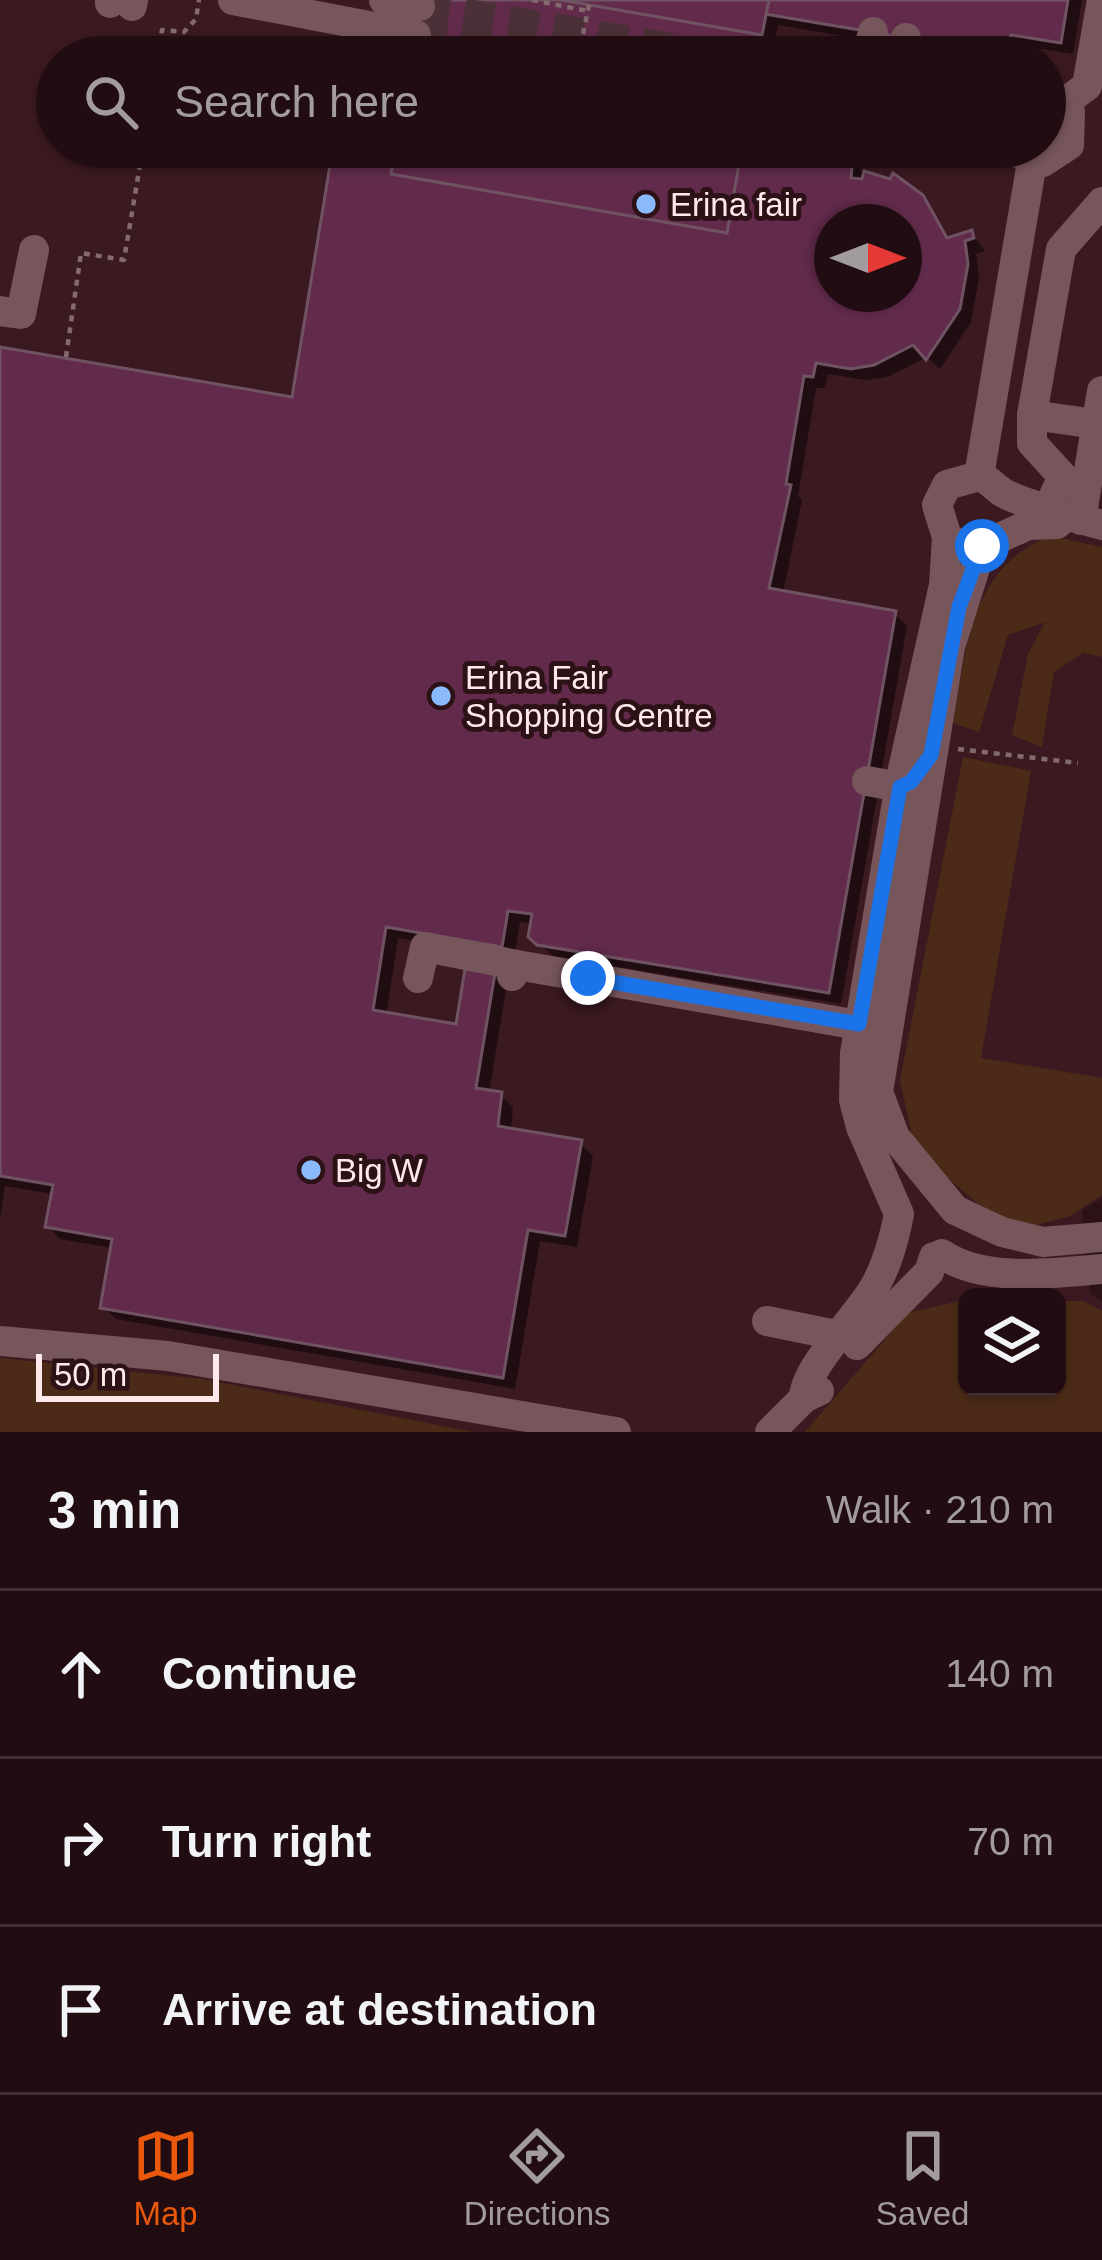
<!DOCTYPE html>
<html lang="en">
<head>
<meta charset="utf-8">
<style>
  body { margin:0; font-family:Helvetica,sans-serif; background:#29161a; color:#f1f3f6 }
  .controls { position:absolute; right:36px; bottom:36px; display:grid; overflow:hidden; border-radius:18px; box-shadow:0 3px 9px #0004 }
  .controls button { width:108px; height:108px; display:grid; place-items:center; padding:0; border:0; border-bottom:3px solid #3e2d31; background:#210d11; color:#f1f3f6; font:60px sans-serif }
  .compass { position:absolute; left:814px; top:204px; width:108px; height:108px; border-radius:50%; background:#210d11; box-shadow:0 3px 9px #0004; rotate:90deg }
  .scale { position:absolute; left:36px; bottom:30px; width:183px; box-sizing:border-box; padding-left:12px; border:6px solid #fde9ec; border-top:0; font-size:33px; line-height:42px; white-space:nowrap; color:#fde9ec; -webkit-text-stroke:9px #2c1117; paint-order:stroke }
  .stop { position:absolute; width:36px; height:36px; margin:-27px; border:9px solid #1a73e8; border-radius:50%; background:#fff }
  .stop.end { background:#1a73e8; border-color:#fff; box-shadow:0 3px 12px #0008 }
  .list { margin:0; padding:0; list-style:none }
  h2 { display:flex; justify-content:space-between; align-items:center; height:156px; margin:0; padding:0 48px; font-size:51px }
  h2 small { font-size:39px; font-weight:400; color:#a29c9f }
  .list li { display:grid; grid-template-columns:78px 1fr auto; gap:36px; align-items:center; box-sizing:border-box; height:168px; padding:0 48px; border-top:3px solid #3e2d31 }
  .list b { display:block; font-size:45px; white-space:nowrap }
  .list em { font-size:39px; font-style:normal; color:#a29c9f }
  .icon { flex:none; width:66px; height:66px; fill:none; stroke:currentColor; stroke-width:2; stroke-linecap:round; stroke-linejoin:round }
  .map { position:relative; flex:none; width:1102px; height:1432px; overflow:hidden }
  .search { position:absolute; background:#210d11; box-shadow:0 3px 9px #0004; left:36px; right:36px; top:36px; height:132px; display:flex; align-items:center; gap:30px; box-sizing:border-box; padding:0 42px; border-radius:66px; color:#a29c9f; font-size:45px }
  .sheet { height:660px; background:#210d11 }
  nav { display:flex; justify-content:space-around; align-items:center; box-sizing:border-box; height:168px; border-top:3px solid #3e2d31; background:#210d11; font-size:33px; color:#a29c9f }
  nav a { display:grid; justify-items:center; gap:6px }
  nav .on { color:#ea580c }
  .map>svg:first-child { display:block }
</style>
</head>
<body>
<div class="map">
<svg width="1102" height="1432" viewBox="0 0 1102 1432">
  <rect width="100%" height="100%" fill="#2c1117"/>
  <path fill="#3b1921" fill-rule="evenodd" d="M 0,0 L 1102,0 L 1102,1199 L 1082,1210 L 1090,1294 L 1102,1301 L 1102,1432 L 0,1432 ZM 57,57 L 1045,57 L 1045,147 L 57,147 ZM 832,222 L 904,222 L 904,294 L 832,294 ZM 967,1297 L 1057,1297 L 1057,1387 L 967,1387 Z"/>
  <g fill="#4b2b17">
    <path d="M 1051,536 L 1102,547 L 1102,657 L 1083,653 L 1054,672 L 1042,747 L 1012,735 L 1028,654 L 1045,622 L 1008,635 L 979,732 L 953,723 C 967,648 970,566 1051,536 Z"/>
    <polygon points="963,757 1031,771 981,1058 1102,1078 1102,1195 1070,1216 1021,1229 978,1204 915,1149 900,1081"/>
    <polygon points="967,1299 967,1387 1057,1387 1057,1301 1083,1301 1102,1311 1102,1432 805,1432 908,1313"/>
    <polygon points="0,1358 203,1379 473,1432 0,1432"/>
  </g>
  <g fill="#0007" fill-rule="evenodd">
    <polygon points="427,0 1082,0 1073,54 1023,46 1021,57 964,57 778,25 772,57 415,57"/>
    <path d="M 336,147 L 780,147 L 851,160 L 864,173 L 921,198 L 951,240 L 971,233 L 985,251 L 976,254 L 979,278 L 971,322 L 940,369 L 927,357 L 887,377 L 866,380 L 828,374 L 825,388 L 816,388 L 798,496 L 802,500 L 783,593 L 894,613 L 907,626 L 841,1004 L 553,956 L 531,936 L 533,924 L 520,922 L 514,958 L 398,938 L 386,1016 L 458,1028 L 494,976 L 506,989 L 489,1093 L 500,1095 L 513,1107 L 511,1131 L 580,1143 L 593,1156 L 577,1247 L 540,1241 L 515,1389 L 116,1319 L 103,1307 L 113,1248 L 60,1239 L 48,1226 L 54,1194 L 5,1186 L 0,1220 L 0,352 L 294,400 ZM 832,222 L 904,222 L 904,294 L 832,294 Z"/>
  </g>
  <g fill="#622b4c" stroke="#705363" stroke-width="3" fill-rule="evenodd">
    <polygon points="422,0 1068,0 1061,43 1011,35 1007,55 765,14 758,57 411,57"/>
    <polygon points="561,0 769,0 762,35"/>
    <path d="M 333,147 L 797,147 L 853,157 L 851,178 L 862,179 L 864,171 L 890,179 L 893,173 L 923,195 L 947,238 L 972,230 L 974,238 L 965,241 L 968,264 L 960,309 L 926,360 L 913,345 L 874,365 L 851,369 L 816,363 L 813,377 L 804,376 L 786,484 L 791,485 L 769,588 L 896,611 L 829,993 L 537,945 L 528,937 L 532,914 L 508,911 L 502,947 L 386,927 L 373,1010 L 456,1024 L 465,969 L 495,973 L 476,1088 L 502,1092 L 498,1126 L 582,1140 L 565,1236 L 528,1230 L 503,1378 L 100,1308 L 112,1239 L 45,1227 L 53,1185 L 0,1176 L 0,347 L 292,397 ZM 832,222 L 904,222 L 904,294 L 832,294 Z"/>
    <polygon points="396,147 742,147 727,233 391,174"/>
  </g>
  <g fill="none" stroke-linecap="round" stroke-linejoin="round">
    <g stroke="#4b3137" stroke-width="30" stroke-dasharray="30 15" stroke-linecap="butt">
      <polyline points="420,6 725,57"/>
      <polyline points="416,35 552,57"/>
    </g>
    <g stroke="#826a6f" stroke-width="4.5" stroke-dasharray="6 6" stroke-linecap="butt">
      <polyline points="532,0 588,11"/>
      <polyline points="583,34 589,5"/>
      <polyline points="157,57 162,30 184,32 196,19 199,0"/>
      <polyline points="66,357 81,253 124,260 143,147"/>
      <polyline points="958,749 1078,763"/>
    </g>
    <g stroke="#77565b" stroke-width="30">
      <polyline points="233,0 416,35"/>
      <polyline points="384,0 420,6"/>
      <polyline points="110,3 110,0"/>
      <polyline points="132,6 133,0"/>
      <polyline points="866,57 873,32"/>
      <polyline points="902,57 906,38"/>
      <polyline points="1064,103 1087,86 1102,0"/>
      <polyline points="1003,147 1043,162 1069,145 1070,112 1045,93"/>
      <polyline points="0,311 21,314 34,250"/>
      <polyline points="1032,415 1032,443 1063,477 1049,506"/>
      <polyline points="1096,424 1032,415 1061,249 1102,202"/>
      <polyline points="979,476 1032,162"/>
      <path d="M 1065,517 L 1057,524 L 1028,525 L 982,546 L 963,547 L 947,537 L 937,505 L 947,485 L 979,476 C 990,480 993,486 1002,492 C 1017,502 1083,520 1102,525"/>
      <polyline points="1081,520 1102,391"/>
      <polyline points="982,546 950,647 878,1092 895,1137 955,1210 1002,1232 1043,1242 1102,1237"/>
      <polyline points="867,781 900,787 913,779"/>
      <polyline points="512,976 517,965 858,1025 875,1017"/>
      <polyline points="418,978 425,947 517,965"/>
      <path d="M 942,1254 C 983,1283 1055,1273 1102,1269"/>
      <polyline points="767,1321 841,1336"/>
      <polyline points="0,1341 168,1356 616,1432"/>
      <polyline points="857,1345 929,1272 934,1257"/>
      <path d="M 804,1398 C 804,1368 859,1315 875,1286 C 888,1263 894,1239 899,1214 L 861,1127 L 854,1100 L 855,1053 L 901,778 L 944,585 L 947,537"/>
      <polyline points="770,1432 804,1398 819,1391"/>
    </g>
  </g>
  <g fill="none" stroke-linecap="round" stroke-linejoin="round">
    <polyline stroke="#1a73e8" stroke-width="15" points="588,978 859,1024 900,787 911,782 931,755 959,607 982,546"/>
  </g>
  <g fill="#8abafc" stroke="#2c1117" stroke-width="4.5">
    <circle cx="646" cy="204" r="12"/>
    <circle cx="441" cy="696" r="12"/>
    <circle cx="311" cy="1170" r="12"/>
  </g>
  <g text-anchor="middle" stroke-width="10" stroke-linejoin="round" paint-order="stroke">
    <g font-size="33" fill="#fde9ec" stroke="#2c1117" text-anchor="start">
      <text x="670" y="216">Erina fair</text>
      <text x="465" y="689">Erina Fair<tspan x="465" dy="38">Shopping Centre</tspan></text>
      <text x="335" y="1182">Big W</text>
    </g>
  </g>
</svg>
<div class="controls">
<button><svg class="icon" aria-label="layers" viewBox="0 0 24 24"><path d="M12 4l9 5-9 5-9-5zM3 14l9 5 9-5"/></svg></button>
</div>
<svg class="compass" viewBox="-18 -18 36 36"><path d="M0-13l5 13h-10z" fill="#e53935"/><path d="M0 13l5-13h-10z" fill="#a29c9f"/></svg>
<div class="scale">50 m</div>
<div class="stop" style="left:982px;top:546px"></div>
<div class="stop end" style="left:588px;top:978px"></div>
<div class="search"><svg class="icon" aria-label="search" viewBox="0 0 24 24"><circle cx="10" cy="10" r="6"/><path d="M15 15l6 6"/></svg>Search here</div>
</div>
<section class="sheet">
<h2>3 min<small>Walk · 210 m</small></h2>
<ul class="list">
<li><svg class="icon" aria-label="ahead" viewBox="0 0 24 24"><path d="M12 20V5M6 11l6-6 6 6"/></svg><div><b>Continue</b></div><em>140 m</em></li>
<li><svg class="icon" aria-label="right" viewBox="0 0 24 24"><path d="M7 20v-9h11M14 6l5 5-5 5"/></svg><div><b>Turn right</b></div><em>70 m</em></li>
<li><svg class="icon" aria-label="arrive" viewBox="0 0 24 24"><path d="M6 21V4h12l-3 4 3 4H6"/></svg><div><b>Arrive at destination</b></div></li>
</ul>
</section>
<nav>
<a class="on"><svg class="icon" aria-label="map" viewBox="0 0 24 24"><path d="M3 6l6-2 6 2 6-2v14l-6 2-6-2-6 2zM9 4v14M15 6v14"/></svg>Map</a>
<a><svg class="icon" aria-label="directions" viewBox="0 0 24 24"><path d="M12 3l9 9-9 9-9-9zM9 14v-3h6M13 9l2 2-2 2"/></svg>Directions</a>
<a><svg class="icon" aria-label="saved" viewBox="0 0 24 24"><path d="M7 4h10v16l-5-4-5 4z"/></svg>Saved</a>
</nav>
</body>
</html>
